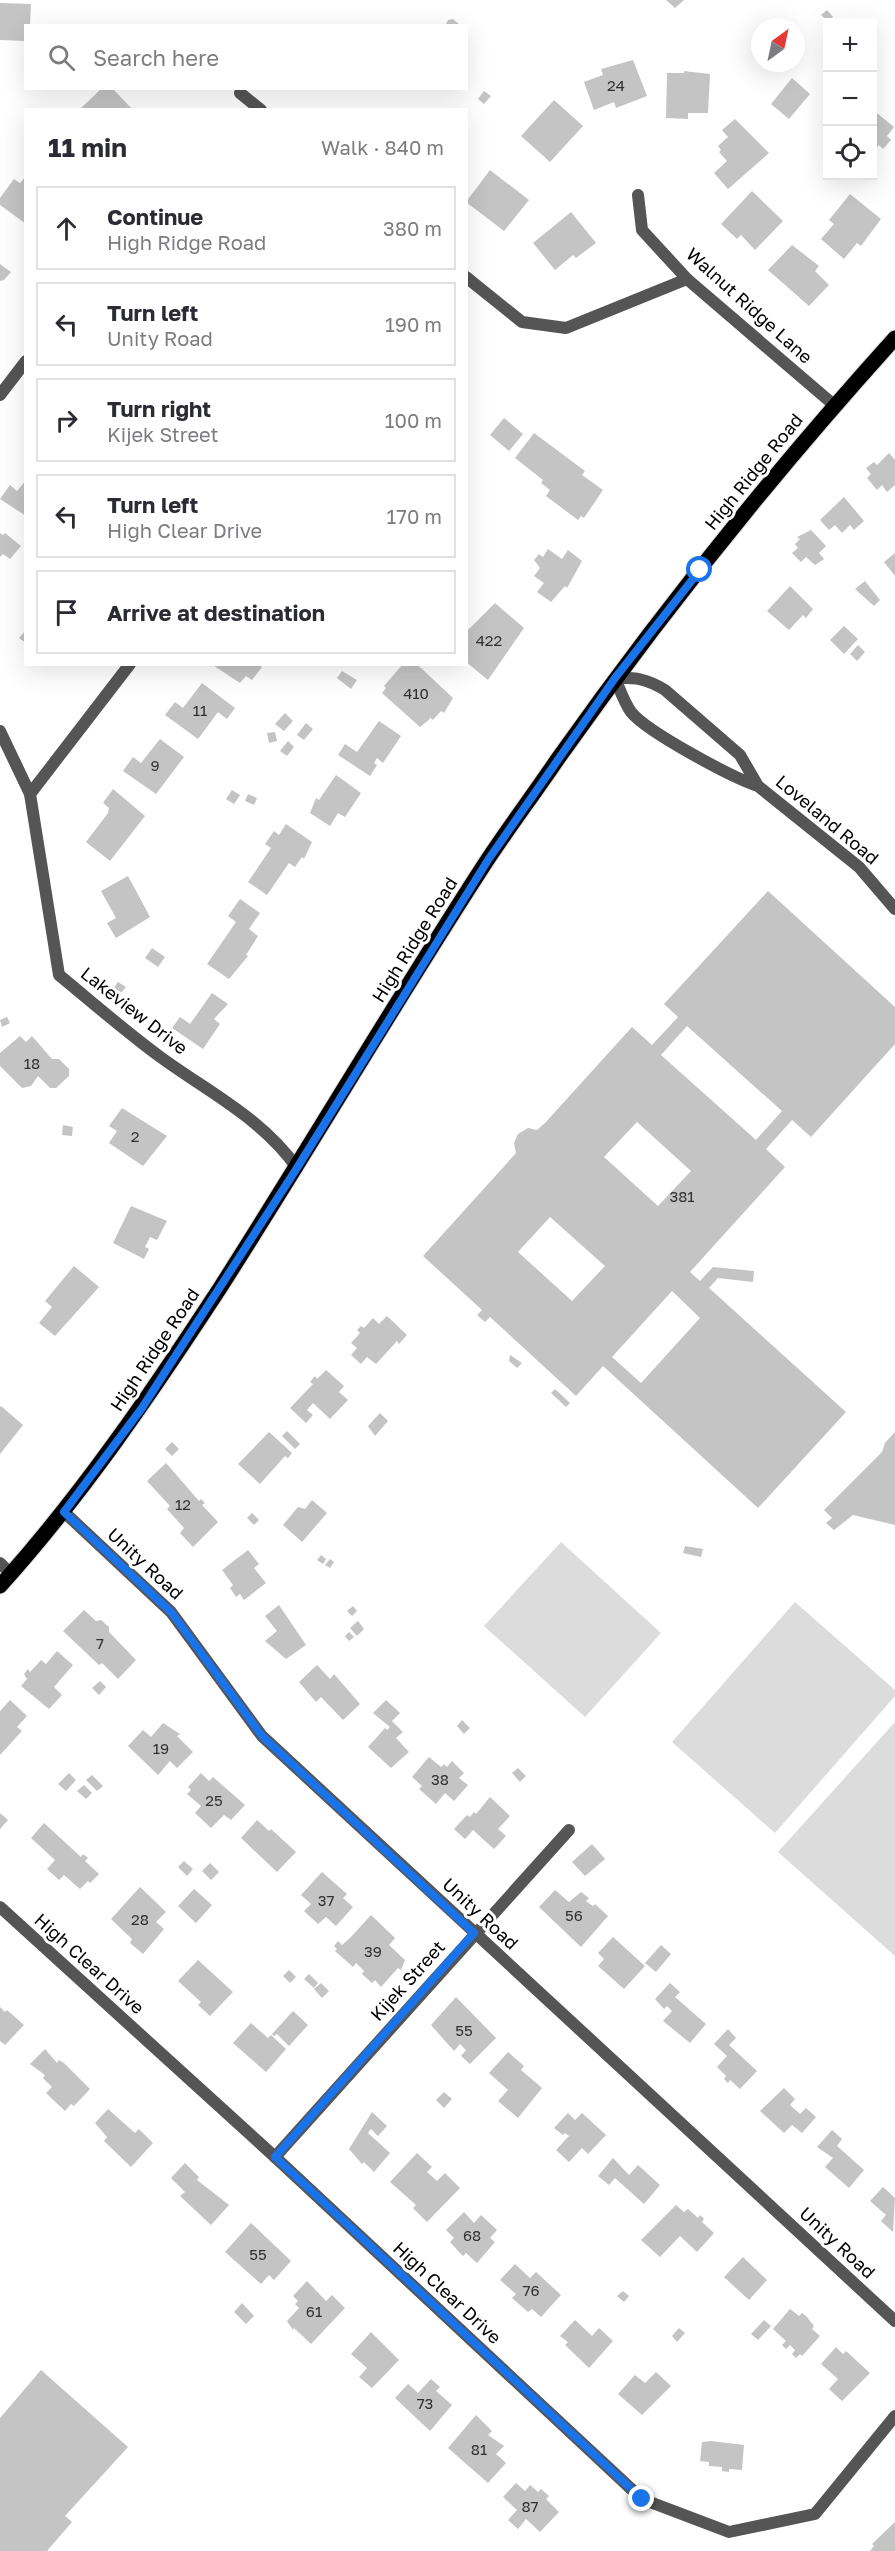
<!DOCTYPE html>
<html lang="en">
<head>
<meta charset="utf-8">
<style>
  body { margin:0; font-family:"Golos Text",sans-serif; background:#f2f2f3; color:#2b2b33 }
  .controls { position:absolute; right:18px; top:18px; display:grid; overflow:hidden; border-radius:0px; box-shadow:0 6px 24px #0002 }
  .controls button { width:54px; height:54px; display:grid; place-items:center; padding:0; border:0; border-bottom:2px solid #e1e1e2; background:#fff; color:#2b2b33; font:30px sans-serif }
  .compass { position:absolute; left:751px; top:18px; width:54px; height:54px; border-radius:50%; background:#fff; box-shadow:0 6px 24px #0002; rotate:33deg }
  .stop { position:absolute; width:18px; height:18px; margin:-14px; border:4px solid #1a73e8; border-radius:50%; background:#fff }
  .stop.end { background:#1a73e8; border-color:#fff; box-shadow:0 2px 6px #0008 }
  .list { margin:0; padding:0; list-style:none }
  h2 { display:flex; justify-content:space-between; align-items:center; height:78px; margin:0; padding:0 24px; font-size:26px }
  h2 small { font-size:20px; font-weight:400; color:#7c7c81 }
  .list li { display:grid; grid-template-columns:39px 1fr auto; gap:18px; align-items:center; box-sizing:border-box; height:84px; margin:0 12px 12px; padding:0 12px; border:2px solid #e1e1e2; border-radius:0px }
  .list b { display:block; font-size:22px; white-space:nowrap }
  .list p { margin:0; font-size:20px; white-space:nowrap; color:#7c7c81 }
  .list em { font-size:20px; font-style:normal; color:#7c7c81 }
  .icon { flex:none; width:33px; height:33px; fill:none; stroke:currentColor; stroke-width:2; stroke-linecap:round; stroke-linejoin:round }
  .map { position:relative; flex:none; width:895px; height:2551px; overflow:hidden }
  .search { position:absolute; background:#fff; box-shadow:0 6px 24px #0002; left:24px; top:24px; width:444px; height:66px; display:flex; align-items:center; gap:15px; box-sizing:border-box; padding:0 21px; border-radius:0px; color:#7c7c81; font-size:22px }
  .panel { position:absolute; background:#fff; box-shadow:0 6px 24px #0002; left:24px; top:108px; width:444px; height:558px; border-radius:0px }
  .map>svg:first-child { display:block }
</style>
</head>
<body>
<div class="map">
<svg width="895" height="2551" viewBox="0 0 895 2551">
  <rect width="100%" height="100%" fill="#fff"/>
  <g fill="#dcdcdc">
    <polygon points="561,1542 661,1633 585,1717 484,1626"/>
    <polygon points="795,1602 895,1690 895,1696 775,1833 672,1742"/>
    <polygon points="895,1722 895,1956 778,1852"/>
  </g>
  <g fill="#c4c4c4" fill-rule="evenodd">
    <polygon points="666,0 684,0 675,8"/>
    <polygon points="0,3 31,4 30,26 26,26 26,41 0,40"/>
    <polygon points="827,10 833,17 828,22 821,15"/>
    <polygon points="453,19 461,26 445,26 448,20"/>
    <polygon points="633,60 647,96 616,108 614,102 594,110 584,82 603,75 601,69"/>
    <polygon points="684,71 710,74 708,113 688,113 688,119 666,118 667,73 684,73"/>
    <polygon points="792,78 810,94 789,119 771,104"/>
    <polygon points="102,88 112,88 133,110 79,110"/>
    <polygon points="484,91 491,96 484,104 478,99"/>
    <polygon points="554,100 583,126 550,162 521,136"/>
    <polygon points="872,109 894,127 887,136 891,140 883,149 879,145 872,152"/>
    <polygon points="735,119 769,153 728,189 714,173 727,161 719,152 721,150 718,146 728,137 722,130"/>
    <polygon points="490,170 529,200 504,231 466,202"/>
    <polygon points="26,176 26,224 0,205 0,198 14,179 20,183"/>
    <polygon points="752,191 783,221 755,250 741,235 737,239 721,224"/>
    <polygon points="850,194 881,219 861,246 857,243 844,259 821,239 834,224 829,220"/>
    <polygon points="571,212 596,243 576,258 573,255 555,270 533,243"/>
    <polygon points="792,245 819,266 815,271 829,285 809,306 768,270"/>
    <polygon points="0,264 11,272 4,280 0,281"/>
    <polygon points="504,418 523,434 509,451 490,435"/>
    <polygon points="534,433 585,471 582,475 603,490 584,518 581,516 578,520 546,496 550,490 541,483 543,480 515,458"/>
    <polygon points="889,453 895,460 895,485 887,492 882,485 877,490 867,478 871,474 866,468 874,462 877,465"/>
    <polygon points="26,480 26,516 0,499 10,485 17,491"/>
    <polygon points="844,497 864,521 854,530 850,525 842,533 835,525 829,530 820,520"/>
    <polygon points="811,530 826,546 819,553 824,559 815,565 806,557 801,562 792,553 798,548 795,544 800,539 797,537"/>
    <polygon points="0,533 3,535 5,533 21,546 10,559 3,554 0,557"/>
    <polygon points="548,549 562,559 568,550 582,561 567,588 565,586 551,602 537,592 544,583 534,576 540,568 534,560 539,554 543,557"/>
    <polygon points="895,553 895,576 884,562"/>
    <polygon points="865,581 880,600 874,606 855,589"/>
    <polygon points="790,586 813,609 806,618 803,615 789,630 767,611"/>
    <polygon points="495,603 524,628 488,680 466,662 466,632"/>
    <polygon points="844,626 858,639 844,654 830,640"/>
    <polygon points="26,630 26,643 19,638"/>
    <polygon points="858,645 865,652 857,661 850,654"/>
    <polygon points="211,664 258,664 262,667 252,680 246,676 240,683"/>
    <polygon points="403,664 415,664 421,668 453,698 444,713 441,711 433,720 429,717 430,719 420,727 382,693 386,688 384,686"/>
    <polygon points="342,671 357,680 351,689 337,678"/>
    <polygon points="202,683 235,708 227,719 218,712 198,739 165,715 175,702 183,708"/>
    <polygon points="285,713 293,721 284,731 275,724"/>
    <polygon points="379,721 401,736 383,763 377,758 374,763 377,765 370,776 338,755 345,744 357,752"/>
    <polygon points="306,723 313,729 304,740 297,735"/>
    <polygon points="275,732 277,741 269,743 267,733"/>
    <polygon points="160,739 184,757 156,794 123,771 133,757 141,763"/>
    <polygon points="288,741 294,747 287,756 280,751"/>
    <polygon points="336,775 361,793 345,817 338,813 330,826 310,813 316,798 319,800"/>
    <polygon points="113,789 145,816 110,861 86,842 108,813 109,808 103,803"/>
    <polygon points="232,790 240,795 234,804 226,799"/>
    <polygon points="248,794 257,798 254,805 245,801"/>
    <polygon points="286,824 312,842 304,859 302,857 295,867 289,863 267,895 248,882 271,848 265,844 274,831 279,835"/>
    <polygon points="128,876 150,917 116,938 107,923 116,918 101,891"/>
    <path d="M 768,891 L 895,1007 L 895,1044 L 811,1137 L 792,1120 L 766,1149 L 785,1167 L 690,1272 L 700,1281 L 713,1267 L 754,1271 L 753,1282 L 718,1278 L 709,1288 L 846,1412 L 758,1508 L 603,1366 L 576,1396 L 490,1317 L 485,1322 L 477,1315 L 482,1310 L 423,1256 L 516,1153 L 514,1143 L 518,1134 L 528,1128 L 537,1130 L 545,1123 L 632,1027 L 652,1045 L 678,1017 L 664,1004 ZM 687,1026 L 782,1111 L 756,1140 L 661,1055 ZM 637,1122 L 691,1171 L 658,1206 L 604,1157 ZM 550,1217 L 605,1266 L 572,1301 L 518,1252 ZM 672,1291 L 700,1318 L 641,1383 L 612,1357 Z"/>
    <polygon points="240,899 260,913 249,929 258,936 246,955 248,956 229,979 207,964 236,922 228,916"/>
    <polygon points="152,948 165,957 158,967 145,958"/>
    <polygon points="118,982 126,987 120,994 113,989"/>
    <polygon points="212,993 228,1004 214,1019 220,1024 203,1049 172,1028 180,1017 190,1024"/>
    <polygon points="7,1017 10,1023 2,1027 0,1020"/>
    <polygon points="20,1036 26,1042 32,1036 52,1059 59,1059 69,1069 69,1076 56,1088 50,1088 38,1076 31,1086 22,1088 0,1066 0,1053"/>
    <polygon points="122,1108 167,1136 143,1166 109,1143 117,1131 109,1126"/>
    <polygon points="63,1125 73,1127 72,1136 62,1135"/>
    <polygon points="131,1206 167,1221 157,1240 150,1237 145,1247 149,1249 144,1259 113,1243"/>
    <polygon points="74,1266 99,1287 55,1336 39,1323 52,1307 45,1301"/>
    <polygon points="387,1316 407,1335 399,1344 397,1341 376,1364 367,1357 361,1364 351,1355 357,1348 351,1343 360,1333 357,1330 361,1326 364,1328 373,1318 379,1324"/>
    <polygon points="510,1355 522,1363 517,1368 509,1361"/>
    <polygon points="326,1370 344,1386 339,1392 348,1400 330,1419 313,1403 307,1410 313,1415 306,1423 290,1408 313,1384 310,1382 315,1376 317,1379"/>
    <polygon points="555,1389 570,1403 566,1407 551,1393"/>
    <polygon points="1,1406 23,1425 0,1454 0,1407"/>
    <polygon points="380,1413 388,1421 375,1436 368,1426"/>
    <polygon points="287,1431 300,1444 295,1449 282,1436"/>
    <polygon points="269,1432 292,1453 288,1458 285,1456 260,1484 238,1464"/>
    <polygon points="895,1432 895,1525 853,1515 834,1530 826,1523 832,1518 824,1510 882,1452 885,1443"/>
    <polygon points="172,1442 179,1449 172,1456 165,1449"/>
    <polygon points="166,1463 199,1501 201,1499 205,1503 202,1505 218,1522 193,1547 180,1533 184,1528 167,1509 170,1506 147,1481"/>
    <polygon points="312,1500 327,1513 302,1542 283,1525 298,1507 305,1509"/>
    <polygon points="252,1513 259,1520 254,1525 247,1518"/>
    <polygon points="685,1546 703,1549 701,1557 683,1553"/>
    <polygon points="248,1550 259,1564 254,1568 266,1583 244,1600 240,1594 236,1597 230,1588 233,1585 222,1570"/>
    <polygon points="321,1555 326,1559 323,1564 317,1560"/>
    <polygon points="330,1559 334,1562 330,1568 325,1565"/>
    <polygon points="279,1605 306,1645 286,1659 265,1641 277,1631 265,1616"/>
    <polygon points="353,1606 357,1611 352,1616 347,1611"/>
    <polygon points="84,1610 96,1621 101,1620 109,1627 109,1632 136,1660 118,1679 102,1663 99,1665 63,1631"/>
    <polygon points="358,1621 364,1629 357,1636 350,1628"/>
    <polygon points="349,1632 354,1637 349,1641 345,1636"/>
    <polygon points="57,1651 73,1665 54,1687 62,1695 49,1709 21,1686 27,1679 24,1674 28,1669 30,1672 41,1660 46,1664"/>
    <polygon points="317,1665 330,1679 334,1674 360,1704 343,1720 321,1697 316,1702 299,1682"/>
    <polygon points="100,1681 106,1687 99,1695 92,1688"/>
    <polygon points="10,1700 27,1716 17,1727 22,1731 0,1755 0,1711"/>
    <polygon points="386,1700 400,1713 392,1721 403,1732 396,1738 409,1752 391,1768 368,1747 385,1728 387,1730 390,1727 373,1713"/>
    <polygon points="462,1720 470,1728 464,1734 457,1726"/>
    <polygon points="163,1723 180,1734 177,1736 193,1752 177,1768 170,1761 158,1775 128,1746 143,1730 151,1737"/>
    <polygon points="429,1757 441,1767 444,1764 447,1767 452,1761 464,1773 459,1778 468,1785 454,1801 445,1793 436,1804 419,1789 422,1786 412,1777"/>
    <polygon points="518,1768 526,1776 520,1782 512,1773"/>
    <polygon points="69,1773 76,1780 66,1791 58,1784"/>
    <polygon points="201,1773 209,1781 213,1777 245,1805 231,1820 224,1815 211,1828 195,1813 201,1806 187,1794 191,1790 188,1787"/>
    <polygon points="92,1775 103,1786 97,1791 86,1780"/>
    <polygon points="84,1785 92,1793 86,1799 77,1791"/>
    <polygon points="490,1797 510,1816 498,1829 506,1836 494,1849 473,1830 465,1839 454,1829 467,1815 470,1817 474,1812 476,1814"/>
    <polygon points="0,1813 8,1820 0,1829"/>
    <polygon points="257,1820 269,1831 271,1829 296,1852 277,1872 241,1838"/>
    <polygon points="44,1823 81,1857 83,1854 88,1858 85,1861 99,1874 90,1883 88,1881 80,1889 64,1875 59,1880 47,1869 55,1860 31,1838"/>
    <polygon points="592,1844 605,1859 585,1876 572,1862"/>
    <polygon points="184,1861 193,1869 187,1876 178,1867"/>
    <polygon points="210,1863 219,1872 211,1880 202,1871"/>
    <polygon points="322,1872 347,1894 343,1898 353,1907 336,1926 326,1917 318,1924 304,1911 311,1904 301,1895"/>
    <polygon points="140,1887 166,1912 156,1922 164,1929 143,1954 130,1943 132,1939 111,1919"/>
    <polygon points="194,1889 212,1905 196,1923 178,1906"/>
    <polygon points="555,1890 569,1902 581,1892 589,1898 586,1901 590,1904 593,1906 595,1904 608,1916 581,1947 539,1907"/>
    <polygon points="371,1915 395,1938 389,1945 405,1960 401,1970 398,1968 381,1987 375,1980 372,1983 362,1974 364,1971 356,1963 353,1967 335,1951 337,1949 334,1946 338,1941 342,1945 350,1938"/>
    <polygon points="613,1937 645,1966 624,1989 598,1966 604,1959 598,1953"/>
    <polygon points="661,1945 671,1954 656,1972 645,1963"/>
    <polygon points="198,1960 233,1992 210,2016 198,2005 201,2002 178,1981"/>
    <polygon points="289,1970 296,1977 290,1983 283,1976"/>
    <polygon points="309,1974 318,1983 314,1988 304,1979"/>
    <polygon points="321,1983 329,1991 322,1998 314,1989"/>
    <polygon points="670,1983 680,1992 675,1997 706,2024 690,2043 663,2021 672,2011 667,2006 664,2009 655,1999"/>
    <polygon points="456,1997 496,2038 470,2064 461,2056 466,2050 460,2044 454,2051 431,2025"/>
    <polygon points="0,2007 5,2012 7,2010 24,2025 5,2045 0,2041"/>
    <polygon points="293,2011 308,2025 289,2046 277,2034 274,2036 272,2034"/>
    <polygon points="251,2023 268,2038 271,2035 286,2049 266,2072 233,2043"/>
    <polygon points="728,2029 736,2038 729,2045 757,2071 740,2089 730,2080 728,2083 724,2079 726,2076 717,2067 727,2056 714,2044"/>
    <polygon points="45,2049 57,2063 59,2060 64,2063 90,2089 74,2106 71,2104 65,2111 46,2093 52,2087 43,2078 45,2075 30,2064"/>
    <polygon points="508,2052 524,2066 521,2070 542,2088 518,2118 498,2101 508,2090 489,2073"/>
    <polygon points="784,2088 795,2099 790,2105 800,2114 806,2108 816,2117 802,2133 792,2125 784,2133 760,2111"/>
    <polygon points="444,2092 452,2099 444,2108 436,2100"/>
    <polygon points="108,2109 135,2133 139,2129 153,2143 131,2167 104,2141 107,2137 95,2123"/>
    <polygon points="372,2112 387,2126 378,2136 371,2129 368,2133 390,2153 374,2172 364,2162 362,2164 349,2149"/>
    <polygon points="568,2113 575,2120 582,2113 606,2135 588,2154 582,2148 569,2162 556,2150 569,2136 565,2133 563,2135 554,2128"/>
    <polygon points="832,2130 842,2139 837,2146 864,2170 849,2188 825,2167 833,2158 817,2147"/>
    <polygon points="417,2153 432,2167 427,2172 437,2181 445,2173 460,2188 427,2222 413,2208 416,2205 390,2182"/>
    <polygon points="613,2158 629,2175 638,2165 660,2185 644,2204 615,2178 609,2185 598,2176"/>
    <polygon points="185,2163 199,2177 197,2180 229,2205 211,2225 180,2196 185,2192 171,2178"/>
    <polygon points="883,2187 895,2198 893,2232 881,2221 886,2215 870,2201"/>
    <polygon points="676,2205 684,2212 688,2209 698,2218 700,2215 704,2219 702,2222 714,2233 697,2252 680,2236 660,2257 641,2240"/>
    <polygon points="464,2212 474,2223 481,2215 497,2230 490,2238 495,2242 477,2263 466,2253 463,2256 459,2252 450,2242 454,2238 446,2230"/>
    <polygon points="251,2223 291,2261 274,2280 269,2275 261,2284 225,2252"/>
    <polygon points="743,2257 767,2280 749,2300 724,2277"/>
    <polygon points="515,2264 530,2278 536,2272 561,2295 541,2317 532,2309 528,2312 512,2298 516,2294 500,2280"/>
    <polygon points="307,2281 326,2301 332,2295 345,2308 311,2344 294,2328 293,2330 287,2321 299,2308 295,2304 298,2301 293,2296"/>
    <polygon points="623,2291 629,2296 624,2302 617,2296"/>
    <polygon points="242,2303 254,2316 246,2324 234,2312"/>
    <polygon points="790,2309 799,2316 802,2313 807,2317 814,2326 812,2329 820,2336 802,2356 800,2354 796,2358 792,2354 795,2350 790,2345 786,2349 782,2345 786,2341 773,2329"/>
    <polygon points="575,2320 592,2336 599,2328 613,2341 589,2368 565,2345 568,2342 560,2336"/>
    <polygon points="764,2320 771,2326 758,2340 751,2334"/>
    <polygon points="679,2328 685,2333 677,2342 672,2336"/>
    <polygon points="371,2332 399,2360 372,2388 359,2377 367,2368 351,2354"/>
    <polygon points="836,2347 843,2354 846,2351 870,2373 842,2401 829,2389 838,2379 821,2364"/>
    <polygon points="41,2370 128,2447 65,2516 72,2522 47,2551 0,2551 0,2418"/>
    <polygon points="656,2372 671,2386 642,2415 618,2394 635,2375 645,2383"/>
    <polygon points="431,2379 440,2387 436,2391 452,2405 430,2431 395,2398 408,2384 418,2393"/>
    <polygon points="476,2415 492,2431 488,2435 504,2446 496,2454 506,2463 488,2483 448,2448"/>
    <polygon points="711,2441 744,2445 742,2470 729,2469 729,2472 722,2471 722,2467 709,2466 709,2462 700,2461 702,2442"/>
    <polygon points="516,2483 525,2491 530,2485 538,2492 541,2489 549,2496 546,2499 559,2512 540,2532 526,2519 518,2529 508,2520 517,2510 503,2497"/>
    <polygon points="895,2522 895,2551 870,2551 874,2546 872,2544"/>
  </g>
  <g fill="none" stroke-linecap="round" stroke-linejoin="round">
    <g stroke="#dbdbdb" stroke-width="17">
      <path id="primary" d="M 0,1586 C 83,1494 152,1392 220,1288 C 310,1147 395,1002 486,862 C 509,827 534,794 557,760 C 661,613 774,472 895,338"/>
    </g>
    <g stroke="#555" stroke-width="12">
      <polyline points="240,93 261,110"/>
      <polyline points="638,195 642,230 687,279 834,405"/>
      <polyline points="466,277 522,322 566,328 687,279"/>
      <polyline points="0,395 26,361"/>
      <path d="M 0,731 L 30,794 L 59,975 C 92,1002 125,1031 159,1056 C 208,1092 262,1118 297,1168"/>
      <path d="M 758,786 C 733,778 647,732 631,712 C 624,702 620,690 615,678 C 635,677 647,679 665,690 L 740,755 L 758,786 L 859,867 L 895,909"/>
      <polyline points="30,794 130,664"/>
      <polyline points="64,1512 171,1612 262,1736 895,2321"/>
      <polyline points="0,1563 11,1574"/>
      <polyline points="0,1907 275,2157 642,2499 729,2532 815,2514 895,2416"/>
      <polyline points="275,2157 569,1830"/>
    </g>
    <use href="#primary" stroke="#000" stroke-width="15"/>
  </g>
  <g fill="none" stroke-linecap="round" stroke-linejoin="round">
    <polyline stroke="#1a73e8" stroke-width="8" points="642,2499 275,2157 474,1933 262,1736 171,1612 64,1512 142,1408 167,1369 297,1168 488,860 615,678 700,570"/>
  </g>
  <g text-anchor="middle" stroke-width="6" stroke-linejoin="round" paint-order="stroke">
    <g font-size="15" fill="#313131">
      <text x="616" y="91">24</text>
      <text x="489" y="646">422</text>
      <text x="416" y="699">410</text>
      <text x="200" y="716">11</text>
      <text x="155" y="771">9</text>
      <text x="32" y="1069">18</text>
      <text x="135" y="1142">2</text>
      <text x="682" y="1202">381</text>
      <text x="183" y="1510">12</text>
      <text x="100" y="1649">7</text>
      <text x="161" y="1754">19</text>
      <text x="440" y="1785">38</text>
      <text x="214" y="1806">25</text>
      <text x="326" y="1906">37</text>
      <text x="574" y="1921">56</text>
      <text x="140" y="1925">28</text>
      <text x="373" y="1957">39</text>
      <text x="464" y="2036">55</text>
      <text x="472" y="2241">68</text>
      <text x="258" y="2260">55</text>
      <text x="531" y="2296">76</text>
      <text x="314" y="2317">61</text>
      <text x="425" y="2409">73</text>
      <text x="479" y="2455">81</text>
      <text x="530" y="2512">87</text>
    </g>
    <g font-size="18" fill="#000" stroke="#fff">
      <text transform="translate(749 306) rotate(42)" y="6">Walnut Ridge Lane</text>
      <text transform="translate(754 472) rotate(-51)" y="6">High Ridge Road</text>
      <text transform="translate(827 820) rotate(40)" y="6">Loveland Road</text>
      <text transform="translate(415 940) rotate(-58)" y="6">High Ridge Road</text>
      <text transform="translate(134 1011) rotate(38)" y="6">Lakeview Drive</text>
      <text transform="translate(155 1350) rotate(-56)" y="6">High Ridge Road</text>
      <text transform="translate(145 1564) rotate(43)" y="6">Unity Road</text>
      <text transform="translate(480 1914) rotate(43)" y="6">Unity Road</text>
      <text transform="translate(89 1964) rotate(42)" y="6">High Clear Drive</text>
      <text transform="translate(408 1981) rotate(-48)" y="6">Kijek Street</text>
      <text transform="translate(837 2243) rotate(43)" y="6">Unity Road</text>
      <text transform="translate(447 2293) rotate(43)" y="6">High Clear Drive</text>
    </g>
  </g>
</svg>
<div class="controls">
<button>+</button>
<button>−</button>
<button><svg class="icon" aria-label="locate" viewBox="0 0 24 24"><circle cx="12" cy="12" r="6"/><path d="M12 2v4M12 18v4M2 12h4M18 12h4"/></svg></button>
</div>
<svg class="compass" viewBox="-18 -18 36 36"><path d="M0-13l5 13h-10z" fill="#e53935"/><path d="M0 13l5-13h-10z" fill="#7c7c81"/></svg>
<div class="stop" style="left:700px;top:570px"></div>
<div class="stop end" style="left:642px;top:2499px"></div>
<div class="search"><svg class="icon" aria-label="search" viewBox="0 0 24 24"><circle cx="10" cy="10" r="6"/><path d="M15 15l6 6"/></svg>Search here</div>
<section class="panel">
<h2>11 min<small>Walk · 840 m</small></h2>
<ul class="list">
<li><svg class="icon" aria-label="ahead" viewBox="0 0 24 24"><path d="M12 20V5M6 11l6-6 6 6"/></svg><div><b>Continue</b><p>High Ridge Road</p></div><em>380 m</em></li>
<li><svg class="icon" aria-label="left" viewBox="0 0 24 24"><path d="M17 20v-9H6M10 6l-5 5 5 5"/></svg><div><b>Turn left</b><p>Unity Road</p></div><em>190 m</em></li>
<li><svg class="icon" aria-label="right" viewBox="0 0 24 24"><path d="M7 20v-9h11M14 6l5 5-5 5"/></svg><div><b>Turn right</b><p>Kijek Street</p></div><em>100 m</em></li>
<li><svg class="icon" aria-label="left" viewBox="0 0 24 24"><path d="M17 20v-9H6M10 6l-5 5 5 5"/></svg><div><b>Turn left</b><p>High Clear Drive</p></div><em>170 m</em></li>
<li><svg class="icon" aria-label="arrive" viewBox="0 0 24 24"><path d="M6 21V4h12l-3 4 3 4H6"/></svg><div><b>Arrive at destination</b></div></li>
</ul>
</section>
</div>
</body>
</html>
